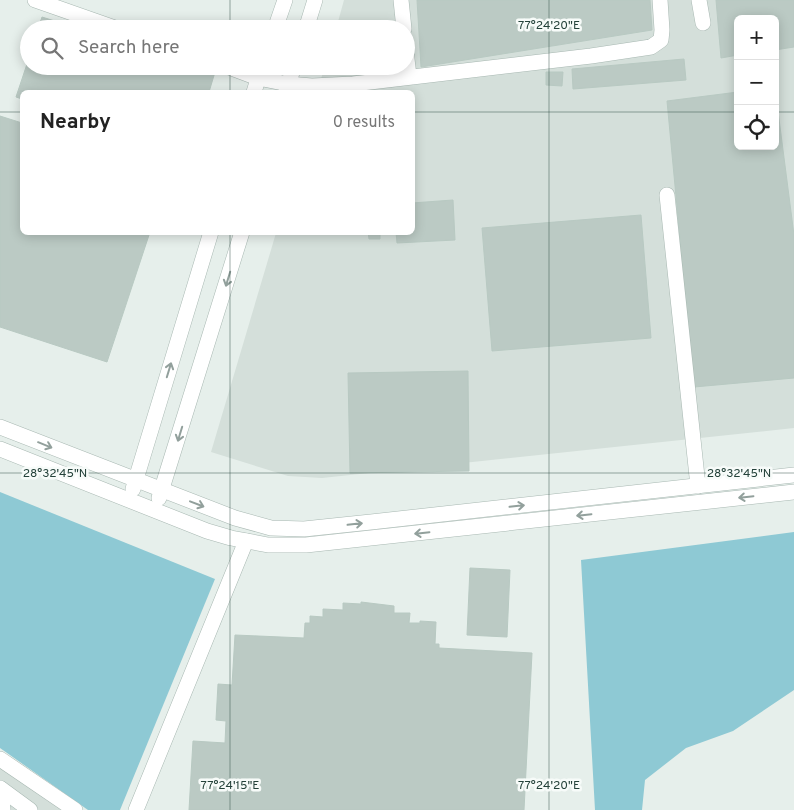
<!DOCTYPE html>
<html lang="en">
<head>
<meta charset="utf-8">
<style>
  body { margin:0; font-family:Overpass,sans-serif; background:#f2f2f2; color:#222 }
  .controls { position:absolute; right:15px; top:15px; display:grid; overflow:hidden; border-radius:8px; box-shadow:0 2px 12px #0003 }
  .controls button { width:45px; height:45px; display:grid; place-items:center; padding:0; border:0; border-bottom:1px solid #e0e0e0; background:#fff; color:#222; font:25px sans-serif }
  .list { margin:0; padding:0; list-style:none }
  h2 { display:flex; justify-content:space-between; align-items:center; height:65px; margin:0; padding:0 20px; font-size:21px }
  h2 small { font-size:16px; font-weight:400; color:#767676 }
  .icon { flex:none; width:28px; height:28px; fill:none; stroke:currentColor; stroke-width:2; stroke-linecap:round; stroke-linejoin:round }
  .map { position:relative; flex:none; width:794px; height:810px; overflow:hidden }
  .search { position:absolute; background:#fff; box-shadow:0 2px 12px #0003; left:20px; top:20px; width:395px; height:55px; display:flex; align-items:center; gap:12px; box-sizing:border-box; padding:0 18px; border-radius:28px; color:#767676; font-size:19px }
  .panel { position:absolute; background:#fff; box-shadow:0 2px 12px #0003; left:20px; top:90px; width:395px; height:145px; border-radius:8px }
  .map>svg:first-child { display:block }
</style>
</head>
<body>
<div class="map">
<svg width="794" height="810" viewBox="0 0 794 810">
  <rect width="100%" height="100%" fill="#e6efeb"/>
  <g fill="#d4dfda" fill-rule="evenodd">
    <path d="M 344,0 L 794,0 L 794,428 L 322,478 L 288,476 L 211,452 L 276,233 L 412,232 L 412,92 L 317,92 L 325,66 L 406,66 L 406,29 L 336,29 ZM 738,19 L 775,19 L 775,146 L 738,146 Z"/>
    <polygon points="0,764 71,810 0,810"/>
  </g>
  <g fill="#8ec9d4">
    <polygon points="0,492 215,579 120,810 88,810 0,748"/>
    <polygon points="794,532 794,690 733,731 686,748 645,780 642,810 595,810 581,560"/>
  </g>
  <g fill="#bbcac4" stroke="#b8c9c2">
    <polygon points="417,0 650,0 652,30 421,67"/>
    <polygon points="716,0 794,0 794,47 775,50 775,19 738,19 738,55 721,58"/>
    <polygon points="42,17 80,29 38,29"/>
    <polygon points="29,58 29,66 199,66 215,72 209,92 22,92 22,99 16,97"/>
    <polygon points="684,59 686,80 573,89 572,69"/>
    <polygon points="546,72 563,72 562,86 546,85"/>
    <polygon points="775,88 794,235 794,378 694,387 667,101 738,92 738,146 775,146"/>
    <polygon points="0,116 22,123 22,232 150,232 107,362 0,327"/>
    <polygon points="453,200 455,240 397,243 396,232 412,232 412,203"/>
    <polygon points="641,215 651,338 492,351 482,228"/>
    <polygon points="368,232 380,232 380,239 369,239"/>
    <polygon points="468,371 469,471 350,473 348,373"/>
    <polygon points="470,568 510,570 507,637 467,635"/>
    <polygon points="361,602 394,606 394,613 410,613 409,623 420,623 420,621 436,622 435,644 439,644 439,648 532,653 524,810 189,810 193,741 225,743 226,721 216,720 218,684 232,685 235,635 304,638 305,623 310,623 310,616 323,617 323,609 343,610 343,603 361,604"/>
  </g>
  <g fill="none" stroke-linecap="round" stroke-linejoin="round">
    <g stroke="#a8b8b2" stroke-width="16">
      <g id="minor">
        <polyline points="35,0 118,29"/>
        <polyline points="401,0 404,29"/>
        <polyline points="699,0 703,23"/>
        <polyline points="275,29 285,0"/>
        <polyline points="306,29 315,0"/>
        <polyline points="406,51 409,76"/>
        <polyline points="226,66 258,78 288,84 312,86 353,84 591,56 651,47 661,40 662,30 660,0"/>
        <polyline points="254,92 262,66"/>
        <polyline points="286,92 294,66"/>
        <polyline points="667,195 698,486"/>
        <polyline points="0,427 235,518 271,528 304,529 371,522 794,475"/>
        <polyline points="0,449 207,531 231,538 268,545 306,545 794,492"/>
        <polyline points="133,489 211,232"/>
        <polyline points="159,498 242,232"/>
        <polyline points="0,759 75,810"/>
        <polyline points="0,788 30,810"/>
        <polyline points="1,789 3,810"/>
        <polyline points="136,810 246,541"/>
      </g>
    </g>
    <use href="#minor" stroke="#fff" stroke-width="15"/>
  </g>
  <defs><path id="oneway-shaft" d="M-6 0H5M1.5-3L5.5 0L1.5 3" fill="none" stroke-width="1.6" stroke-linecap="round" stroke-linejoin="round" transform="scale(1.25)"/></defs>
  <g stroke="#92a09c">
    <use href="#oneway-shaft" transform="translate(228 279) rotate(107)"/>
    <use href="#oneway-shaft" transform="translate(169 370) rotate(-73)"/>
    <use href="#oneway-shaft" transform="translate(180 434) rotate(107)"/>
    <use href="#oneway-shaft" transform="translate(45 445) rotate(22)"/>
    <use href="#oneway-shaft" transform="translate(746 497) rotate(174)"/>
    <use href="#oneway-shaft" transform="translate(197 504) rotate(21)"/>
    <use href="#oneway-shaft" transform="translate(517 506) rotate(-6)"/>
    <use href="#oneway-shaft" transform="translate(584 515) rotate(174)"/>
    <use href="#oneway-shaft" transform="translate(355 524) rotate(-6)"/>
    <use href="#oneway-shaft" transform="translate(422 533) rotate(174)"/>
  </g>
  <path fill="none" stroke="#24423a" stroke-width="1" stroke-opacity="0.45" d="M 230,0 L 230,29M 549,0 L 549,810M 230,66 L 230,92M 0,112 L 22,112M 412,112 L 738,112M 775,112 L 794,112M 230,232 L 230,810M 0,473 L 794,473"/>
  <g font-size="12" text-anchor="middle" fill="#24423a" stroke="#f7fbf9" stroke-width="5" stroke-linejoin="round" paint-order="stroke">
    <text x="549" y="29">77°24'20"E</text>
    <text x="55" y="477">28°32'45"N</text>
    <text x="739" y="477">28°32'45"N</text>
    <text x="230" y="789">77°24'15"E</text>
    <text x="549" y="789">77°24'20"E</text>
  </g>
</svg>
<div class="controls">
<button>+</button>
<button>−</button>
<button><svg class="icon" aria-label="locate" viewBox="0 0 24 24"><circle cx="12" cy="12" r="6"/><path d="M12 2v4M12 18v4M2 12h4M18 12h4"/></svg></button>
</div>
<div class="search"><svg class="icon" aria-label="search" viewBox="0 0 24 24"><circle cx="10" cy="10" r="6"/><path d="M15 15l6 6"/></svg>Search here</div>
<section class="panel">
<h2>Nearby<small>0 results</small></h2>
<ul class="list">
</ul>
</section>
</div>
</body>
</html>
